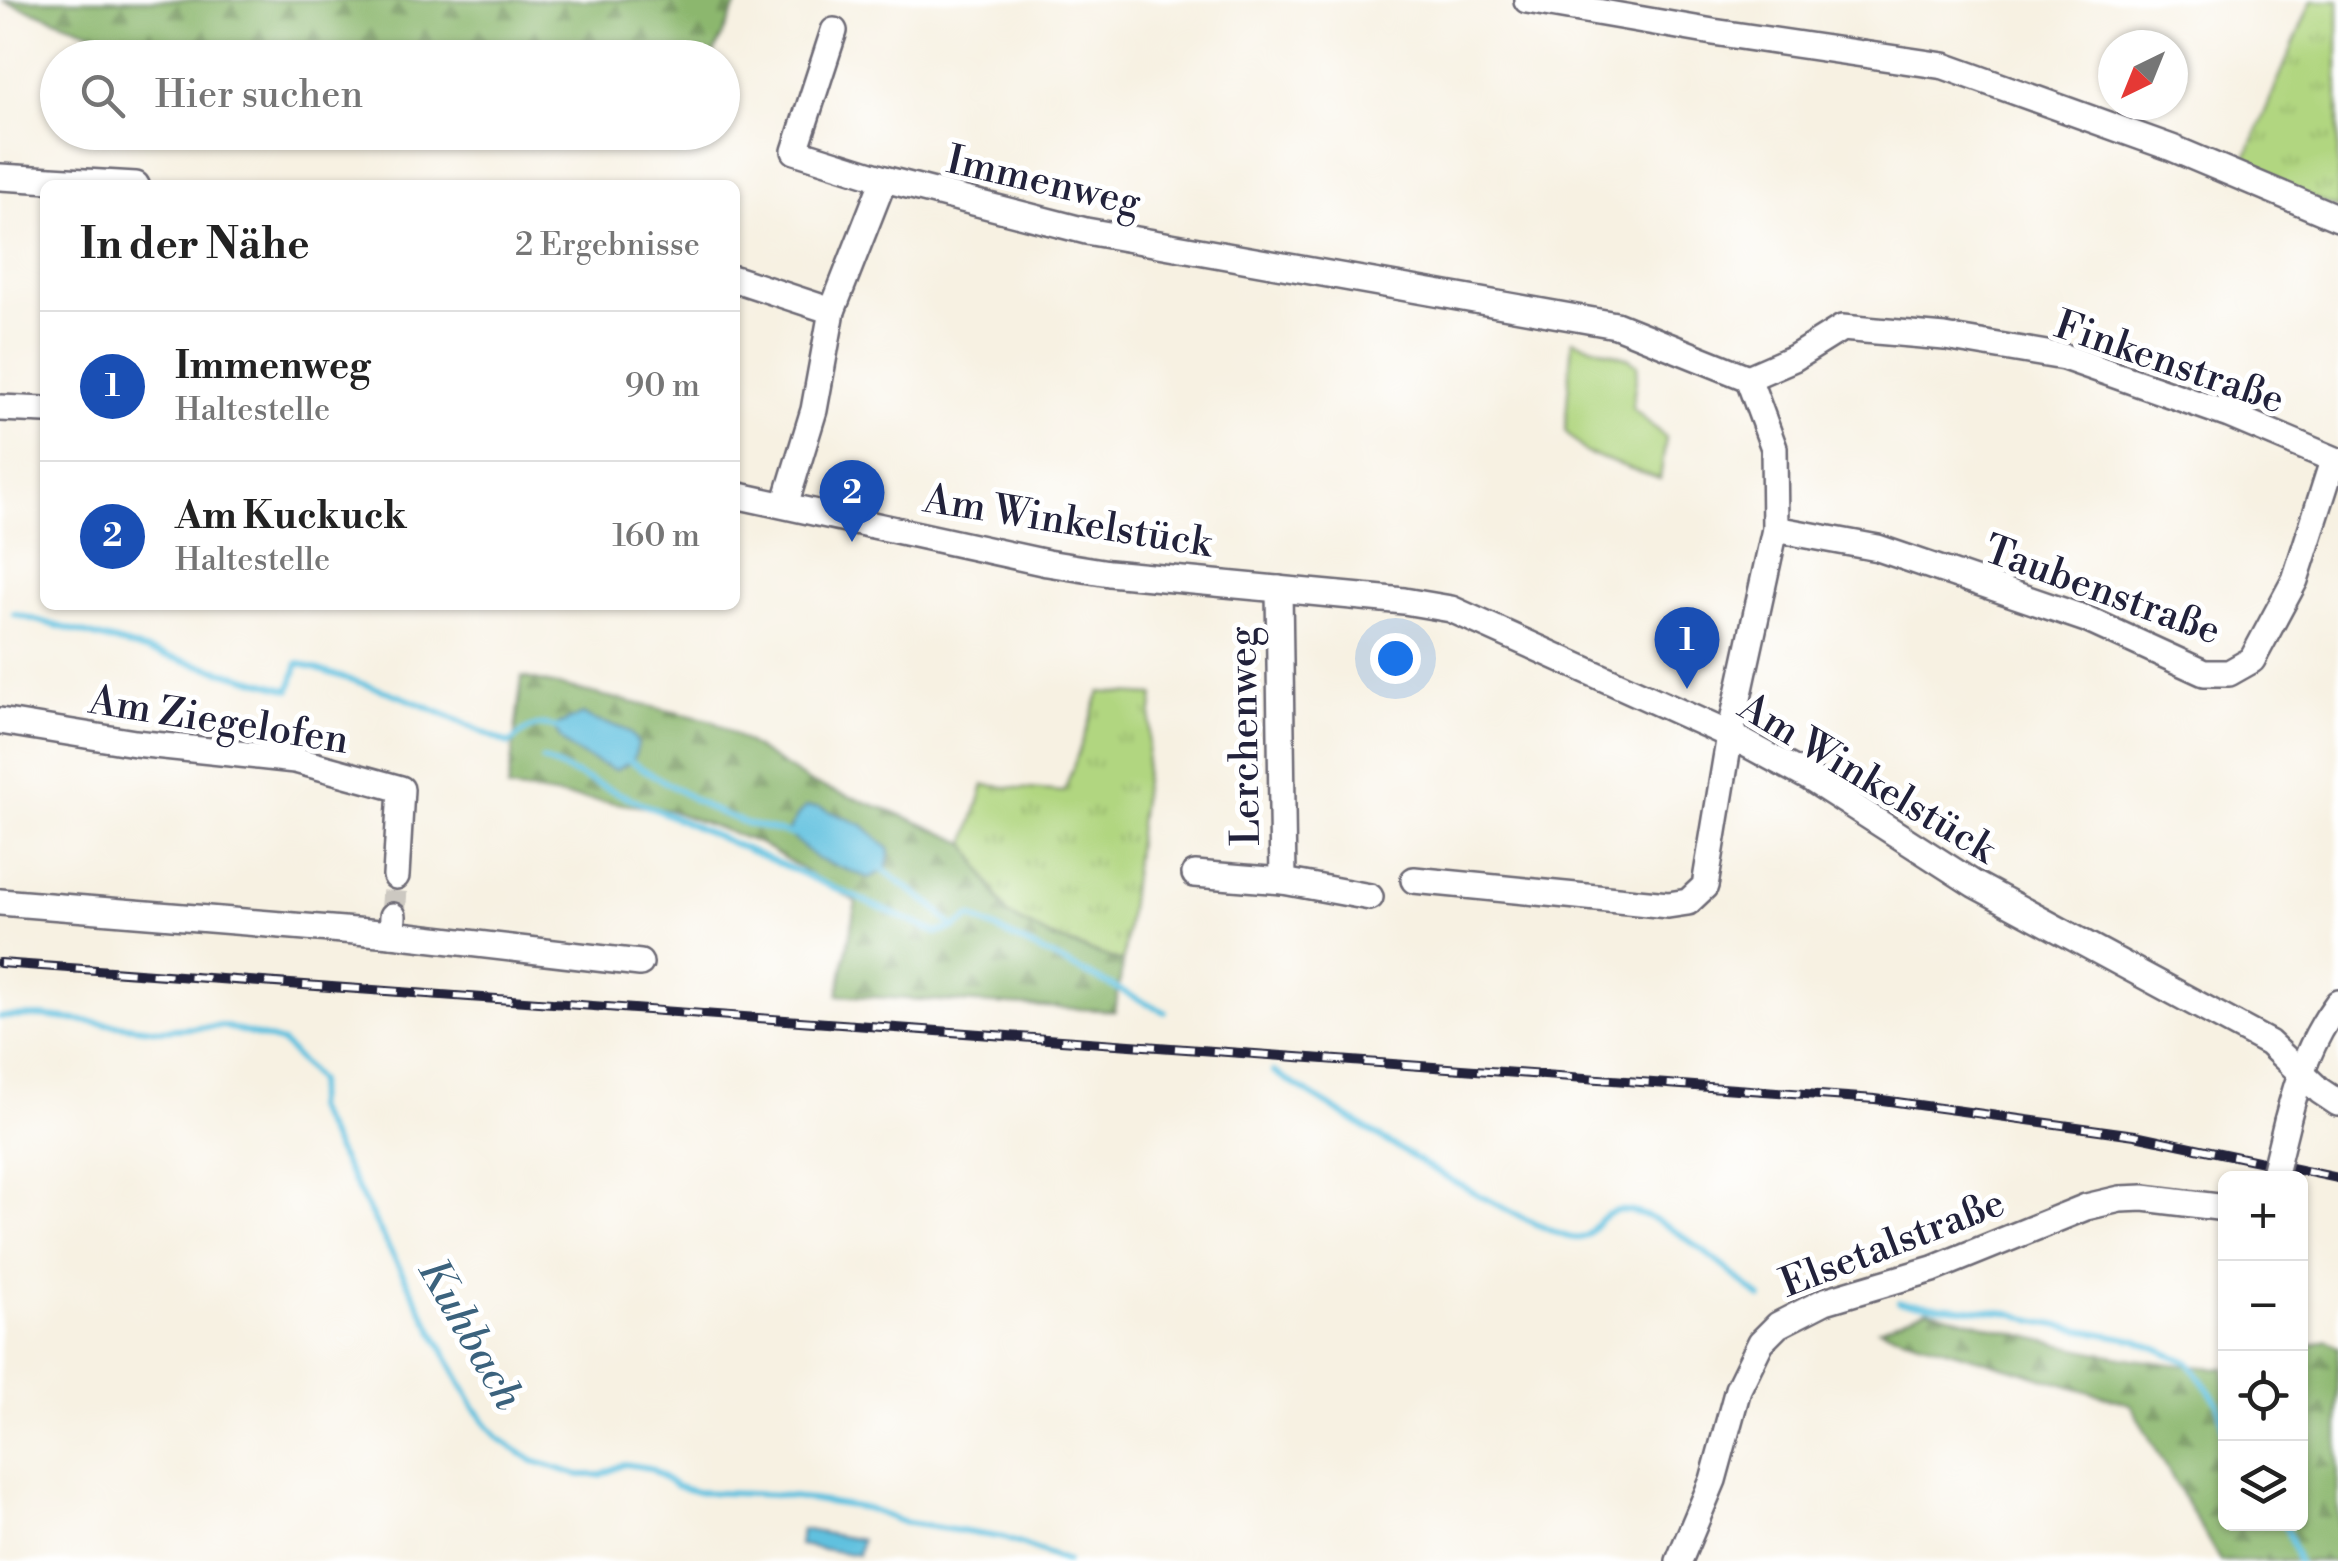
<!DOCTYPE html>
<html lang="de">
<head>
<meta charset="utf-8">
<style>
  body { margin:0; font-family:"Libre Bodoni",serif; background:#f6f6f6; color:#222 }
  .controls { position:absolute; right:30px; bottom:30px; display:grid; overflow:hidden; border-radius:15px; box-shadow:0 2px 8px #0004 }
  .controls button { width:90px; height:90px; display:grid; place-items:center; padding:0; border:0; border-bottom:2px solid #e0e0e0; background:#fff; color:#222; font:50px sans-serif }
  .compass { position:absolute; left:2098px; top:30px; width:90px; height:90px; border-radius:50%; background:#fff; box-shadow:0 2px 8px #0004; rotate:223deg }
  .you { position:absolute; left:1395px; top:658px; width:35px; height:35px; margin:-25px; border:8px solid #fff; border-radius:50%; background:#1a73e8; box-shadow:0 0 0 15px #1a73e833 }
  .badge { display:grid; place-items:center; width:65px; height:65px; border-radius:50%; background:#d1495b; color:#fff; font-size:32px; font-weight:700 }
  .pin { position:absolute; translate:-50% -82px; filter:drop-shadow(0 2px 5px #0008) }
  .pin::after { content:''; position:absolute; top:52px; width:35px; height:30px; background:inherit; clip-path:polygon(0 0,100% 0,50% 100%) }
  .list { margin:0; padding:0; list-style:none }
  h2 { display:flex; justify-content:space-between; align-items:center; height:130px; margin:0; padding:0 40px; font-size:42px }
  h2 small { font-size:32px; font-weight:400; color:#767676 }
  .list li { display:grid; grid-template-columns:65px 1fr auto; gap:30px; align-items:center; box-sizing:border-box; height:150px; padding:0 40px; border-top:2px solid #e0e0e0 }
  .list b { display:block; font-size:38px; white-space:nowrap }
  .list p { margin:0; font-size:32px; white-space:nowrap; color:#767676 }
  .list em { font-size:32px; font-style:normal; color:#767676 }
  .icon { flex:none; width:55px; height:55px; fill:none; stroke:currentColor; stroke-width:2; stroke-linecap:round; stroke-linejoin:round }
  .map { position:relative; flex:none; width:2338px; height:1561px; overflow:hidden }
  .search { position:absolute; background:#fff; box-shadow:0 2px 8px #0004; left:40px; top:40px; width:700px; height:110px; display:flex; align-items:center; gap:25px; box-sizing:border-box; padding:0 35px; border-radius:55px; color:#767676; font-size:38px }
  .panel { position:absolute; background:#fff; box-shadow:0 2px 8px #0004; left:40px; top:180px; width:700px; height:430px; border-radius:15px }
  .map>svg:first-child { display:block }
</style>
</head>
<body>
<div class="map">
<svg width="2338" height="1561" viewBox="0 0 2338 1561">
  <defs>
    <pattern id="grass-tufts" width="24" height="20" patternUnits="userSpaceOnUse" patternTransform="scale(2.5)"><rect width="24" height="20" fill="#b1d680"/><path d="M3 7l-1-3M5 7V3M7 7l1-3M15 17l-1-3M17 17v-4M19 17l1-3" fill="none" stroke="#98b770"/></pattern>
    <pattern id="forest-firs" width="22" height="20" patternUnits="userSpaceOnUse" patternTransform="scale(2.5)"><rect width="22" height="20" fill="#8cb76e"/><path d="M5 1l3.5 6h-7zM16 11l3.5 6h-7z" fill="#72945c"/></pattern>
  </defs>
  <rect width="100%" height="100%" fill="#fff"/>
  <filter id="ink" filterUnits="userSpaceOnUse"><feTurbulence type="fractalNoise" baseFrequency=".01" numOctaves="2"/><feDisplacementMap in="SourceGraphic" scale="20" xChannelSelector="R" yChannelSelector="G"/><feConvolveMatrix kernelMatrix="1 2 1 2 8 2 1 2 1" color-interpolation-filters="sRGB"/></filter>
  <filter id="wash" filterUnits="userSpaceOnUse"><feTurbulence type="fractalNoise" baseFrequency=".0048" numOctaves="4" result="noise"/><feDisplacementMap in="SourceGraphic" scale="40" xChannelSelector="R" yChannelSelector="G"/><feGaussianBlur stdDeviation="2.25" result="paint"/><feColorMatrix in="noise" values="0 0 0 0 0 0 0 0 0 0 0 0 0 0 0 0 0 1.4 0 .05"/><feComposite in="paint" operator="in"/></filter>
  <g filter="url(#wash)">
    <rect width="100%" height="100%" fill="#f7f1e2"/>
    <g fill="url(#grass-tufts)" stroke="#6a7c5e" stroke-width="2.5">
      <polygon points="2312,0 2338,0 2338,209 2241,169"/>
      <polygon points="1100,692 1154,695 1123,962 1052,937 1007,914 966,843 984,785 1064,792"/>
    </g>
    <g fill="url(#forest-firs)" stroke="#576c54" stroke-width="2.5">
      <polygon points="1,0 739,0 712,57 163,57"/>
      <polygon points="612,133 678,133 672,146"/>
      <polygon points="522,677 713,721 811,783 894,812 966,843 1007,914 1052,938 1123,962 1115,1011 838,995 856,902 761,844 669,810 508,789"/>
      <path d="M 1928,1309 C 2028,1338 2121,1364 2225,1368 L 2226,1524 L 2300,1524 L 2301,1348 L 2327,1340 L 2338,1347 L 2338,1561 L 2220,1561 L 2130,1404 L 1879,1329 Z"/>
    </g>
    <polygon fill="#b1d680" stroke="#6a7c5e" stroke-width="2.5" points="1572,340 1626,357 1638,365 1632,408 1666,438 1660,479 1586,453 1565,431"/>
    <g fill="#61c1df" stroke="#42728d" stroke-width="2.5">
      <path d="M 583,714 C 602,729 625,719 638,744 L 633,761 L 615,770 C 591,758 565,754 554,727 Z"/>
      <polygon points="806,807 819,807 863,825 890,850 886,870 869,878 817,859 787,833 798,815"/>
      <polygon points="801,1529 861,1540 858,1555 799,1545"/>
    </g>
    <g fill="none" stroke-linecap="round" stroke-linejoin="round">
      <g stroke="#61c1df" stroke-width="6">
        <path d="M 14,614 L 290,690 L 298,663 C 325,672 352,680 379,689 C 424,703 467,726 509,744 C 525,729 537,720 559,729"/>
        <polyline points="625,758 708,808 748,824 794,835"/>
        <polyline points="543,760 937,933 954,928"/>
        <polyline points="880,868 934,907 954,928 971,917 1165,1012"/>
        <polyline points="0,1017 41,1016 160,1030 223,1026 283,1043 318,1081 314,1108 474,1407 498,1438 533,1461 579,1475 600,1475 624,1464 650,1468 676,1486 696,1492 780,1495 865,1508 902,1522 1004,1538 1067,1561"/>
        <path d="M 1273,1072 C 1366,1126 1457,1191 1557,1233 C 1597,1250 1587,1221 1613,1212 C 1650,1199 1733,1275 1761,1298"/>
        <polyline points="1899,1302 2011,1313 2034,1321 2136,1340 2188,1362 2218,1403 2226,1443"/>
        <polyline points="2285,1524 2298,1561"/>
      </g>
    </g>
  </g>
  <g filter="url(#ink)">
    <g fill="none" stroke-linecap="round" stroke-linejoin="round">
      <polyline stroke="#ccc8c1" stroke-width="25" stroke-dasharray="25 12" stroke-linecap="butt" points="393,916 396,876"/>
      <g stroke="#6d6a75" stroke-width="30">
        <g id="minor">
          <polyline points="1527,0 1713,32 1944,66 2172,148 2338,218"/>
          <polyline points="834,31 795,151 884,179"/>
          <polyline points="0,177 136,185"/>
          <polyline points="735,279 832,311"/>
          <polyline points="1748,378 1794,358 1842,328 1945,337 2064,357 2229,415 2338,461"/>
          <polyline points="0,408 45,410"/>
          <polyline points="735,495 1047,563 1109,573 1404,601 1451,609 1730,735 1808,777 1974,884 2269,1043 2320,1091 2338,1103"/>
          <polyline points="785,505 814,410 832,311 884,179 1086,231 1616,325 1748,378 1774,448 1775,529 1730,735 1705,886 1688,902 1668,905 1414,880"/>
          <polyline points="1775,529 1878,548 2086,619 2204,673 2229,673 2252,660 2295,580 2333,461"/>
          <polyline points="1279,589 1283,881"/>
          <polyline points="0,721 135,743 295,760 401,789 396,876"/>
          <polyline points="1195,874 1283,881 1370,897"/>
          <polyline points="0,902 392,934"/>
          <polyline points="393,916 392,934 640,963"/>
          <path d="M 2287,1121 C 2298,1078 2311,1039 2338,1003"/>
          <polyline points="1679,1561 1713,1480 1738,1389 1761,1342 1778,1325 1825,1301 1933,1269 2086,1207 2120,1199 2144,1198 2226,1208"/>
        </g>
      </g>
      <use href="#minor" stroke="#fff" stroke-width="25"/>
      <g stroke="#22223b" stroke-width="10">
        <polyline id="rail" points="0,963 1875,1099 2135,1135 2338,1178"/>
      </g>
      <use href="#rail" stroke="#fff" stroke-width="6" stroke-dasharray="19" stroke-linecap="butt"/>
      <g stroke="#6d6a75" stroke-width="30" stroke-linecap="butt">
        <polyline id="minor-bridge" points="2273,1178 2287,1121"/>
      </g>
      <use href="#minor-bridge" stroke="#fff" stroke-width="25"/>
    </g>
  </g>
  <g text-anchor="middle" stroke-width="10" stroke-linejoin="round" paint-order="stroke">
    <g font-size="40" fill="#22223b" stroke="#fff">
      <text transform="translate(1044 180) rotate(13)" y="14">Immenweg</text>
      <text transform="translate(2170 361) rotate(19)" y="14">Finkenstraße</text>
      <text transform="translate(1068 520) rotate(9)" y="14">Am Winkelstück</text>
      <text transform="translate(2103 589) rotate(20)" y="14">Taubenstraße</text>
      <text transform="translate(219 719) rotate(9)" y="14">Am Ziegelofen</text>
      <text transform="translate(1243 736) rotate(-91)" y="14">Lerchenweg</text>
      <text transform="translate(1868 777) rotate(31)" y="14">Am Winkelstück</text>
      <text transform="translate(1892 1242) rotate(-21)" y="14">Elsetalstraße</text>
    </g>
    <g font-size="42" font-style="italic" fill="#3b627d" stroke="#fff">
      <text transform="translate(472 1333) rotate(60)" y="15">Kuhbach</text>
    </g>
  </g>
</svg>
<div class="controls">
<button>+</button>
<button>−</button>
<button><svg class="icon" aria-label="locate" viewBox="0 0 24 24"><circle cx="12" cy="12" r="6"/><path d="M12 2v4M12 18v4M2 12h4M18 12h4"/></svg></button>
<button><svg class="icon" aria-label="layers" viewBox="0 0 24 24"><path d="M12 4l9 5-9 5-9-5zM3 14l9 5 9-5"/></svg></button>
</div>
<svg class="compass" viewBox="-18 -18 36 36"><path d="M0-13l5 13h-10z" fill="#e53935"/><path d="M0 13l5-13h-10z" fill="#767676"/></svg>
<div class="you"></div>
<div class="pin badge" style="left:1687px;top:689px;background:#1a4fb4">1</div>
<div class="pin badge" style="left:852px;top:542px;background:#1a4fb4">2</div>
<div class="search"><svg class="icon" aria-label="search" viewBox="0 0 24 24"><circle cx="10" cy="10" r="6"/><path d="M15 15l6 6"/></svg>Hier suchen</div>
<section class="panel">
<h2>In der Nähe<small>2 Ergebnisse</small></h2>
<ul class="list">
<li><span class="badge" style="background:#1a4fb4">1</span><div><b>Immenweg</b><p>Haltestelle</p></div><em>90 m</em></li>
<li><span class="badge" style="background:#1a4fb4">2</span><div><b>Am Kuckuck</b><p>Haltestelle</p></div><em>160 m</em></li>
</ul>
</section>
</div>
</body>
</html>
